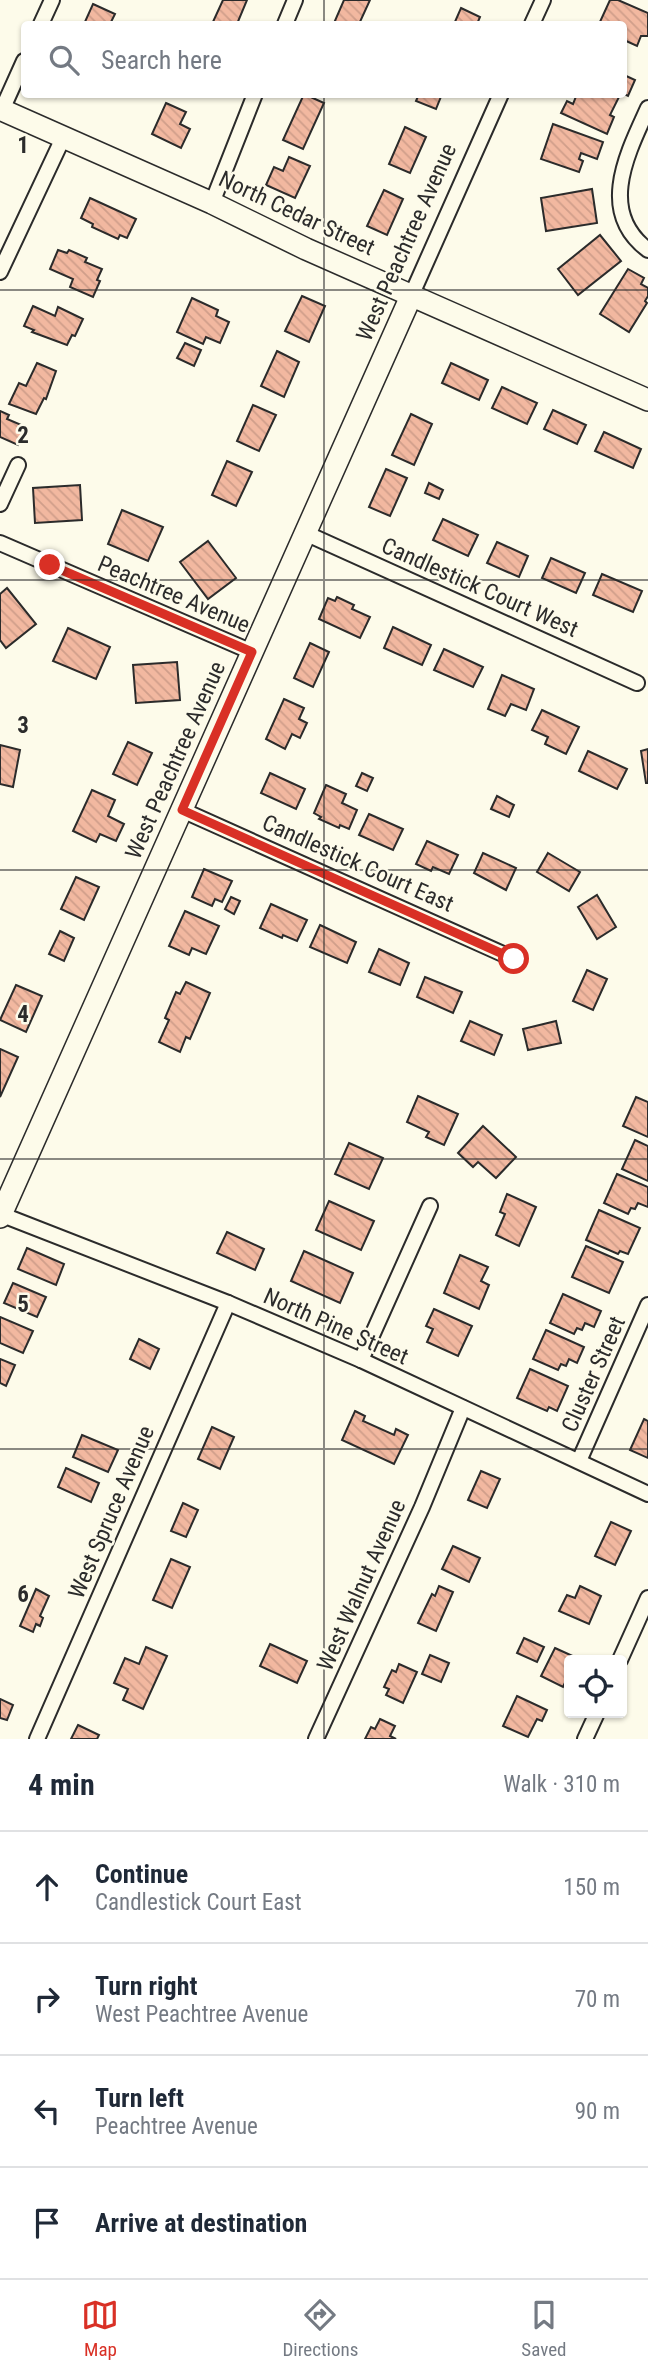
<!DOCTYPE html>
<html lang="en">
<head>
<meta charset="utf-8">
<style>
  body { margin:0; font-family:"Roboto Condensed",sans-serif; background:#f2f2f3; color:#1f2937 }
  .controls { position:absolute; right:21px; bottom:21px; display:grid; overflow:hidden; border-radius:7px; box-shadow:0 2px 5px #0004 }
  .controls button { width:63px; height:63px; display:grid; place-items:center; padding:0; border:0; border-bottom:2px solid #e0e1e3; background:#fff; color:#1f2937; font:35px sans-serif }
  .stop { position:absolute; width:21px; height:21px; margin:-16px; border:5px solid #d93025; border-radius:50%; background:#fff }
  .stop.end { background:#d93025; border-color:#fff; box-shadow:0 2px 7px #0008 }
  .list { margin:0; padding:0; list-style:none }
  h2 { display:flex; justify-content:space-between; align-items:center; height:91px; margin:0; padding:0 28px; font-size:30px }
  h2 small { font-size:23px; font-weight:400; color:#747a83 }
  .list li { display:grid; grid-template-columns:46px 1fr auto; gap:21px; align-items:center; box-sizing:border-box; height:112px; padding:0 28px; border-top:2px solid #e0e1e3 }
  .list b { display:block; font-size:26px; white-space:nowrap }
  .list p { margin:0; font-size:23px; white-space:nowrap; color:#747a83 }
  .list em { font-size:23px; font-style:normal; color:#747a83 }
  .icon { flex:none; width:38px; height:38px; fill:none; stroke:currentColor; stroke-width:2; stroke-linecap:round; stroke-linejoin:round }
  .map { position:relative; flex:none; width:648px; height:1739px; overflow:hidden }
  .search { position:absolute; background:#fff; box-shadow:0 2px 5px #0004; left:21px; right:21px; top:21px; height:77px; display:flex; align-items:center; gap:18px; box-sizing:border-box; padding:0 24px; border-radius:7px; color:#747a83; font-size:26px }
  .sheet { height:539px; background:#fff }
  nav { display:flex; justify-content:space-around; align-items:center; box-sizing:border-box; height:98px; border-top:2px solid #e0e1e3; background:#fff; font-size:19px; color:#747a83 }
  nav a { display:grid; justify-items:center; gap:4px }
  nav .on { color:#d93025 }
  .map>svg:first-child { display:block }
</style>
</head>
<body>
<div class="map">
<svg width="648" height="1739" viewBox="0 0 648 1739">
  <defs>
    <pattern id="building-back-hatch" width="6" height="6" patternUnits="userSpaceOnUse" patternTransform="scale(1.75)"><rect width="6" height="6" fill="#f2b8a0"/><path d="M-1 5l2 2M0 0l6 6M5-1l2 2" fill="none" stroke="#d09e8a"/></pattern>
  </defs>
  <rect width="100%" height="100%" fill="#fdfbea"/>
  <g fill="url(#building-back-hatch)" stroke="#2b2b2b" stroke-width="2">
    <polygon points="223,0 247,0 237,24 212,24"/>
    <polygon points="344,0 370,0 359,24 334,23"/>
    <polygon points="610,0 618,0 648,13 648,36 641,36 637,46 624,40 624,24 599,24"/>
    <polygon points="93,4 115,14 110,24 84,24"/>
    <polygon points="461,8 480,17 477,24 454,24"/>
    <polygon points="624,75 635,80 628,96 624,94"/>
    <polygon points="304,94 324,103 303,149 283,140"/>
    <polygon points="419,94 442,94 436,109 416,101"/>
    <polygon points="577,94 614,94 619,97 610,115 614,117 607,134 561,113 567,101 573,104"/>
    <polygon points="166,103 186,112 180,124 190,129 181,148 152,134"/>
    <polygon points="553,124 603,142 597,159 581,153 579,159 583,161 579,172 541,159"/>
    <polygon points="405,127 426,137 410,173 389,164"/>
    <polygon points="289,157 310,166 295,198 266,185 274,167 283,171"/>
    <polygon points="592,189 597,223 546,231 541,198"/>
    <polygon points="384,190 403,199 387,235 367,226"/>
    <polygon points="90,198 136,219 127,238 120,235 118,239 92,227 93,224 81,218"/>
    <polygon points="600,235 621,261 578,295 558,269"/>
    <polygon points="58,250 67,253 69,250 87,258 85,262 102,269 97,280 100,281 93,297 70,287 73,279 50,269"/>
    <polygon points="628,269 644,278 641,284 648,288 648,296 645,301 647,303 629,332 600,314"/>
    <polygon points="302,296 325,306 309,342 285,331"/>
    <polygon points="192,298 218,310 216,316 229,322 220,343 206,337 203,344 177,332"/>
    <polygon points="33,306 55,316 58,307 83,319 75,336 72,335 67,345 32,332 34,330 24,326"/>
    <polygon points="185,343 201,350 194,366 177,358"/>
    <polygon points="277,351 299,362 284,397 261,386"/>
    <polygon points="37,363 56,371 46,399 44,398 36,414 9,404 19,383 26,386"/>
    <polygon points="451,363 488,380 479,400 442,383"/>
    <polygon points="502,387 537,403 527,424 492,408"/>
    <polygon points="253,405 276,415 259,451 237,441"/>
    <polygon points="553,410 586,425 577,444 544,429"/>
    <polygon points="0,411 9,415 7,419 26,427 18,445 0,437"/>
    <polygon points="411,414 432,424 414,465 392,455"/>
    <polygon points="604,432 641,449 633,468 595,451"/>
    <polygon points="227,461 252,472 236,506 212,495"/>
    <polygon points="386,469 407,478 390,516 369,507"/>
    <polygon points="429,483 443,490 439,499 425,493"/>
    <polygon points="80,485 82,520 35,523 33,488"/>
    <polygon points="122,510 163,527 148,561 108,544"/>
    <polygon points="443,519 478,535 468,556 433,540"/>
    <polygon points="208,541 236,578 208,599 180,562"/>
    <polygon points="497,542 528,556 519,577 487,563"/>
    <polygon points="551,558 585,573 576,593 542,578"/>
    <polygon points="602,574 642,591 633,612 593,595"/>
    <polygon points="7,588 36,624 6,648 0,640 0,594"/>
    <polygon points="337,597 354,605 352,609 370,617 360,638 319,619 328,598 335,601"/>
    <polygon points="393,627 431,645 422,665 384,648"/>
    <polygon points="68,628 110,647 96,679 53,661"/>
    <polygon points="310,643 329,652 313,687 294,678"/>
    <polygon points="444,649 483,667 473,687 434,670"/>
    <polygon points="177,662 180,700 136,703 133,665"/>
    <polygon points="502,675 534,689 526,710 511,704 505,716 488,709"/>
    <polygon points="284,699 304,708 299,719 307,723 300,738 292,734 285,749 266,739"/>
    <polygon points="542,710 579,727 566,754 545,744 548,737 532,730"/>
    <polygon points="128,742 152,753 137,785 113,774"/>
    <polygon points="0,745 20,750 13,787 0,784"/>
    <polygon points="648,749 648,783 646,783 641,751"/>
    <polygon points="588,751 627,769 617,789 579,771"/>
    <polygon points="270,773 305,789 296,809 261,793"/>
    <polygon points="362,773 373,778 367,791 356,786"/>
    <polygon points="326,785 346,794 342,803 357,810 349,829 340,825 339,828 319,819 321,817 314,813"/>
    <polygon points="92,790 115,800 108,816 124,824 116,841 100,834 96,842 73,831"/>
    <polygon points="497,796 514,805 509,817 491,809"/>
    <polygon points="369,814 403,829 393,850 359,835"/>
    <polygon points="427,841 458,855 449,874 433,867 431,871 416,864"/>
    <polygon points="483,853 516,868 506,890 474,873"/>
    <polygon points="548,853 580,872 569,891 537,872"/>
    <polygon points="204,869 232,881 222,902 215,899 212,906 192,897"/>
    <polygon points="76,877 99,887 84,920 61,909"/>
    <polygon points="597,895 616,927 597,939 578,907"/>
    <polygon points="231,897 240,901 234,914 225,909"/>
    <polygon points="271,904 307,920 297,941 283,935 282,938 260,928"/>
    <polygon points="185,911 219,926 206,954 192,948 189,955 169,946"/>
    <polygon points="320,925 356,942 347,963 310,947"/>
    <polygon points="60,931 74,938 64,961 49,954"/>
    <polygon points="379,949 409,963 400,985 369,972"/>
    <polygon points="587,970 607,979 593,1010 573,1001"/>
    <polygon points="425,977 462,992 453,1013 417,997"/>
    <polygon points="186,982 210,993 190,1039 186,1037 180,1052 159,1042 169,1020 165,1018 176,992 180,994"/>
    <polygon points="16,985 42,996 26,1032 0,1020"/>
    <polygon points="470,1021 502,1035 494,1055 461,1041"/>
    <polygon points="556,1021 561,1043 528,1050 523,1029"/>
    <polygon points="0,1049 18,1057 0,1097"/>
    <polygon points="418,1096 458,1114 444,1145 426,1137 429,1132 407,1122"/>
    <polygon points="636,1097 648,1102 648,1137 623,1126"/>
    <polygon points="483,1126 516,1157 496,1178 478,1162 473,1167 458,1153"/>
    <polygon points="635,1140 648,1146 648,1181 622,1169"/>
    <polygon points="349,1143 383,1158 369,1189 335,1174"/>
    <polygon points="617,1174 648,1187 648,1207 638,1203 635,1209 631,1208 628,1214 604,1203"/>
    <polygon points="507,1194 536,1207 519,1246 496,1235 505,1214 500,1212"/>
    <polygon points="329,1201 374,1221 361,1250 316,1230"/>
    <polygon points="599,1210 640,1228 628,1254 620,1251 618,1254 586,1240"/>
    <polygon points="227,1232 264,1249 255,1270 217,1253"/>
    <polygon points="586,1246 623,1262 609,1293 572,1277"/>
    <polygon points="27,1248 64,1264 56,1285 18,1269"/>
    <polygon points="304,1251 353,1273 340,1303 291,1281"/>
    <polygon points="460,1255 488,1267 481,1281 489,1285 479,1309 444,1293"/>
    <polygon points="13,1283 46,1297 37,1317 4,1303"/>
    <polygon points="563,1294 601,1311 594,1327 585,1323 582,1330 577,1328 574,1334 550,1323"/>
    <polygon points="434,1309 472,1326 458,1356 427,1342 433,1329 426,1326"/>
    <polygon points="0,1317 33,1331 23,1353 0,1343"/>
    <polygon points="546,1330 584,1347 577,1363 569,1359 566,1366 561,1364 558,1370 533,1359"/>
    <polygon points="139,1339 159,1349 150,1369 130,1359"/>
    <polygon points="0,1359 15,1365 6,1386 0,1383"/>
    <polygon points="530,1369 568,1386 557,1411 549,1407 547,1411 517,1398"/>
    <polygon points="355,1411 365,1416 363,1421 394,1435 396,1429 408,1435 394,1464 342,1440"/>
    <polygon points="644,1419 648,1421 648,1458 630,1450"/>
    <polygon points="212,1427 234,1437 220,1469 198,1459"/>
    <polygon points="82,1435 118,1450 108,1472 73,1457"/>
    <polygon points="66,1468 99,1483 91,1502 58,1487"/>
    <polygon points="481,1471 500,1479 487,1508 468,1500"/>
    <polygon points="183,1503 198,1510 186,1537 171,1531"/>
    <polygon points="611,1522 631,1531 615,1565 595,1556"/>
    <polygon points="453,1546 480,1558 469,1582 442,1569"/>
    <polygon points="171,1559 190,1567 172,1608 153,1600"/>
    <polygon points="439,1586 453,1592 436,1631 418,1623 432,1594 435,1596"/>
    <polygon points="580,1586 601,1596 589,1624 559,1611 567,1595 575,1598"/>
    <polygon points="36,1589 49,1596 40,1616 43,1618 40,1626 36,1624 33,1632 20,1626"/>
    <polygon points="524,1638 544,1647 537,1662 517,1653"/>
    <polygon points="270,1644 307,1661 297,1683 260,1666"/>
    <polygon points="146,1647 167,1656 143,1709 123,1700 128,1689 114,1683 125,1658 139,1664"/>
    <polygon points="555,1648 577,1658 569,1660 569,1674 563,1687 541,1676"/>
    <polygon points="430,1655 449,1663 441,1682 422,1674"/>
    <polygon points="399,1664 417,1672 403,1703 386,1695 389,1689 384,1687 392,1670 396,1672"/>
    <polygon points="517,1696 547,1710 542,1721 537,1719 528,1737 503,1726"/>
    <polygon points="0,1699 13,1705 7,1720 0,1718"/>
    <polygon points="380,1719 395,1726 390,1736 396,1739 365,1739 371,1727 375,1729"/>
    <polygon points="78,1725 99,1735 97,1739 71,1739"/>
  </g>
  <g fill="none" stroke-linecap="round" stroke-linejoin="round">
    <g stroke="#2b2b2b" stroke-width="18">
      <g id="street">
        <polyline points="41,24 52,0"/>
        <polyline points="285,24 295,0"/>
        <polyline points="532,24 543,0"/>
        <path d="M 648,108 C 627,154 597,212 648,250"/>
        <polyline points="2,110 24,61"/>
        <polyline points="212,203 255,94"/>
        <polyline points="0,272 63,138"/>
        <polyline points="412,294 501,94"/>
        <polyline points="0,504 18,465"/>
        <polyline points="305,533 637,683"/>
        <polyline points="0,543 252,652"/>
        <polyline points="182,810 514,959"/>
        <polyline points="0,1214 228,1303 361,1360 648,1494"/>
        <polyline points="361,1360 430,1206"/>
        <polyline points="579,1461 648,1305"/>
        <polyline points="620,1660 648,1598"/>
        <polyline points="37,1739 228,1303"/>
        <polyline points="316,1739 422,1507 463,1408"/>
        <polyline points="585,1739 597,1713"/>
      </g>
    </g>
    <g stroke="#2b2b2b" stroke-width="24">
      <g id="secondary">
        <polyline points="0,109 212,203 306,249 648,400"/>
        <polyline points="0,1217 412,294"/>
      </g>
    </g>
    <use href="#street" stroke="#fdfbea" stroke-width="14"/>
    <use href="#secondary" stroke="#fdfbea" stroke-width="21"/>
  </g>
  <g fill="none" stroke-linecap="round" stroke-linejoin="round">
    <polyline stroke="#d93025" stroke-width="9" points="50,565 252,652 182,810 514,959"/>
  </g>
  <path fill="none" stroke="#2b2b2b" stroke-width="2" stroke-opacity="0.55" d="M 324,0 L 324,24M 324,94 L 324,1739M 0,290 L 648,290M 0,580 L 648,580M 0,870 L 648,870M 0,1159 L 648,1159M 0,1449 L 648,1449"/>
  <g text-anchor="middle" stroke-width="5" stroke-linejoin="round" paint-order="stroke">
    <g font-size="23" fill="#2b2b2b" stroke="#fdfbea">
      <text transform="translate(297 213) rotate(25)" y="8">North Cedar Street</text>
      <text transform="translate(406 242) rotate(-66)" y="8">West Peachtree Avenue</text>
      <text transform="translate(480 587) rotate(24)" y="8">Candlestick Court West</text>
      <text transform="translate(174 594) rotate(23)" y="8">Peachtree Avenue</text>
      <text transform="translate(175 760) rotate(-66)" y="8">West Peachtree Avenue</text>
      <text transform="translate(358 863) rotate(24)" y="8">Candlestick Court East</text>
      <text transform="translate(336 1326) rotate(24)" y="8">North Pine Street</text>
      <text transform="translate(593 1374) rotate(-66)" y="8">Cluster Street</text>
      <text transform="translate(111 1512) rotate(-67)" y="8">West Spruce Avenue</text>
      <text transform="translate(361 1585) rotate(-66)" y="8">West Walnut Avenue</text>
    </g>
  </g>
  <g font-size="23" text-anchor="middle" font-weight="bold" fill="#2b2b2b" stroke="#fdfbea" stroke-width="5" stroke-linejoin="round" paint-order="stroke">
    <text x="23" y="153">1</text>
    <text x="23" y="443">2</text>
    <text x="23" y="733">3</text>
    <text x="23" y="1022">4</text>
    <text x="23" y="1312">5</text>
    <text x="23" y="1602">6</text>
  </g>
</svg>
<div class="controls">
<button><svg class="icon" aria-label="locate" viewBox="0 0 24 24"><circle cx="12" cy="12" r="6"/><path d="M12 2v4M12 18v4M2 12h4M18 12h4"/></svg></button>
</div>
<div class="stop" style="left:514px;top:959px"></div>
<div class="stop end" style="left:50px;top:565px"></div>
<div class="search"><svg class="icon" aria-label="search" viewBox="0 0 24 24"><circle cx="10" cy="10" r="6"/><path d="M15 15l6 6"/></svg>Search here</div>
</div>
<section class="sheet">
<h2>4 min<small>Walk · 310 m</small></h2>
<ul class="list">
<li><svg class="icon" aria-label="ahead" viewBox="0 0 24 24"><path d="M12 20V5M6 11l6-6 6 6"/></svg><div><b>Continue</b><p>Candlestick Court East</p></div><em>150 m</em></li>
<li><svg class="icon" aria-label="right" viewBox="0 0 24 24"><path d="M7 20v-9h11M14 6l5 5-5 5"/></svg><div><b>Turn right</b><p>West Peachtree Avenue</p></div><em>70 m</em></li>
<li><svg class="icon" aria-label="left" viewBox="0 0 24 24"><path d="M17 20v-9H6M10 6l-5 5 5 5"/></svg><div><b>Turn left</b><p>Peachtree Avenue</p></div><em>90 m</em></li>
<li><svg class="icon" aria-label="arrive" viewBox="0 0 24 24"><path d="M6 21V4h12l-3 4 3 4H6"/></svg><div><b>Arrive at destination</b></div></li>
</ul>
</section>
<nav>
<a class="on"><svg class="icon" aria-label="map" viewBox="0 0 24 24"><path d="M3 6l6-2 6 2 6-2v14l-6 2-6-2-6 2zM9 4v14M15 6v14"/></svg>Map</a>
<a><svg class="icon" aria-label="directions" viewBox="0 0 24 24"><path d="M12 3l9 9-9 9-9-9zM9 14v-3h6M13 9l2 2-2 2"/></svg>Directions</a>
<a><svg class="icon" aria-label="saved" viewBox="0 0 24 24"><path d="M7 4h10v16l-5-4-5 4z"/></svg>Saved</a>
</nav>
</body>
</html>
